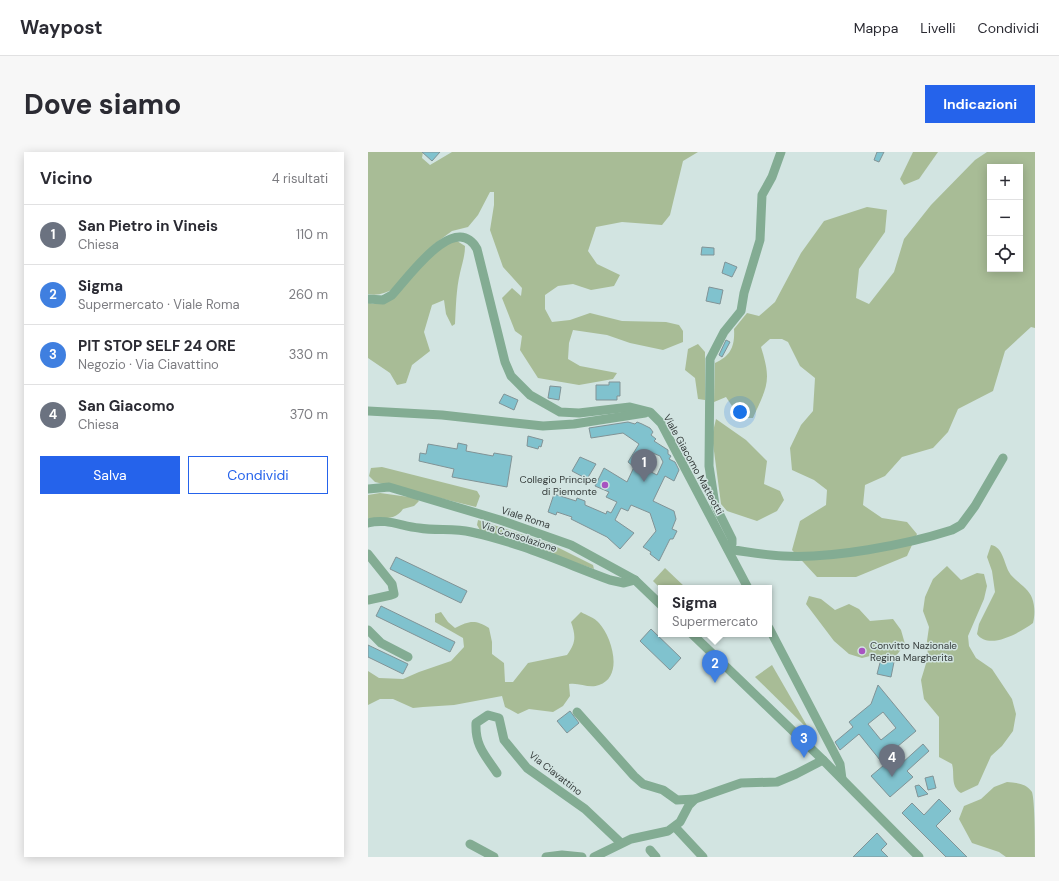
<!DOCTYPE html>
<html lang="it">
<head>
<meta charset="utf-8">
<style>
  body { margin:0; font-family:"DM Sans",sans-serif; background:#f7f7f7; color:#2b2b33 }
  .controls { position:absolute; right:12px; top:12px; display:grid; overflow:hidden; border-radius:0px; box-shadow:0 2px 10px #0003 }
  .controls button { width:36px; height:36px; display:grid; place-items:center; padding:0; border:0; border-bottom:1px solid #e1e1e2; background:#fff; color:#2b2b33; font:20px sans-serif }
  .you { position:absolute; left:372px; top:260px; width:14px; height:14px; margin:-10px; border:3px solid #fff; border-radius:50%; background:#1a73e8; box-shadow:0 0 0 6px #1a73e833 }
  .badge { display:grid; place-items:center; width:26px; height:26px; border-radius:50%; background:#2563eb; color:#fff; font-size:13px; font-weight:700 }
  .pin { position:absolute; translate:-50% -33px; filter:drop-shadow(0 1px 2px #0008) }
  .pin::after { content:''; position:absolute; top:21px; width:14px; height:12px; background:inherit; clip-path:polygon(0 0,100% 0,50% 100%) }
  .popup { position:absolute; left:290px; top:433px; width:114px; height:52px; box-sizing:border-box; display:grid; place-content:center; border-radius:0px; background:#fff; filter:drop-shadow(0 1px 3px #0005); font-size:13px; white-space:nowrap; color:#7c7c81 }
  .popup b { font-size:15px; color:#2b2b33 }
  .popup::after { content:''; position:absolute; left:50%; top:100%; margin-left:-8px; border:8px solid transparent; border-top-color:#fff }
  .list { margin:0; padding:0; list-style:none }
  h2 { display:flex; justify-content:space-between; align-items:center; height:52px; margin:0; padding:0 16px; font-size:17px }
  h2 small { font-size:13px; font-weight:400; color:#7c7c81 }
  .list li { display:grid; grid-template-columns:26px 1fr auto; gap:12px; align-items:center; box-sizing:border-box; height:60px; padding:0 16px; border-top:1px solid #e1e1e2 }
  .list b { display:block; font-size:15px; white-space:nowrap }
  .list p { margin:0; font-size:13px; white-space:nowrap; color:#7c7c81 }
  .list em { font-size:13px; font-style:normal; color:#7c7c81 }
  .actions { display:flex; gap:8px; padding:12px 16px }
  .actions a { flex:1; padding:9px 0; border:1px solid #2563eb; border-radius:0px; text-align:center; font-size:14px; color:#2563eb }
  .actions .main { background:#2563eb; color:#fff }
  .icon { flex:none; width:22px; height:22px; fill:none; stroke:currentColor; stroke-width:2; stroke-linecap:round; stroke-linejoin:round }
  .map { position:relative; flex:none; width:667px; height:705px; overflow:hidden; border-radius:0px }
  header { display:flex; align-items:center; gap:24px; box-sizing:border-box; height:56px; padding:0 20px; background:#fff; border-bottom:1px solid #e1e1e2 }
  header strong { font-size:19px }
  nav { display:flex; gap:22px; margin-inline-start:auto; font-size:14px }
  .intro { display:flex; align-items:center; justify-content:space-between; box-sizing:border-box; height:96px; padding:0 24px }
  h1 { margin:0; font-size:28px }
  .button { padding:10px 18px; border-radius:0px; background:#2563eb; color:#fff; font-size:14px; font-weight:700 }
  main { display:flex; gap:24px; padding:0 24px }
  aside { flex:1; background:#fff; border-radius:0px; box-shadow:0 2px 10px #0003 }
  .map>svg:first-child { display:block }
</style>
</head>
<body>
<header>
<strong>Waypost</strong>
<nav><a>Mappa</a><a>Livelli</a><a>Condividi</a></nav>
</header>
<div class="intro"><h1>Dove siamo</h1><a class="button">Indicazioni</a></div>
<main>
<aside>
<h2>Vicino<small>4 risultati</small></h2>
<ul class="list">
<li><span class="badge" style="background:#6b7280">1</span><div><b>San Pietro in Vineis</b><p>Chiesa</p></div><em>110 m</em></li>
<li><span class="badge" style="background:#3f7fe0">2</span><div><b>Sigma</b><p>Supermercato · Viale Roma</p></div><em>260 m</em></li>
<li><span class="badge" style="background:#3f7fe0">3</span><div><b>PIT STOP SELF 24 ORE</b><p>Negozio · Via Ciavattino</p></div><em>330 m</em></li>
<li><span class="badge" style="background:#6b7280">4</span><div><b>San Giacomo</b><p>Chiesa</p></div><em>370 m</em></li>
</ul>
<div class="actions"><a class="main">Salva</a><a>Condividi</a></div>
</aside>
<div class="map">
<svg width="667" height="705" viewBox="0 0 667 705">
  <rect width="100%" height="100%" fill="#d2e4e1"/>
  <g fill="#a8bc96" fill-rule="evenodd">
    <path d="M 0,0 L 55,0 L 54,6 L 62,13 L 84,0 L 330,0 L 315,9 L 302,63 L 294,73 L 254,70 L 228,75 L 220,99 L 229,112 L 252,123 L 246,134 L 223,138 L 205,132 L 190,134 L 177,143 L 177,157 L 184,170 L 202,168 L 222,161 L 254,169 L 298,170 L 311,173 L 315,179 L 315,190 L 295,198 L 262,191 L 239,183 L 205,178 L 201,191 L 200,207 L 212,214 L 249,221 L 245,227 L 211,233 L 170,226 L 152,198 L 154,184 L 147,179 L 134,146 L 144,136 L 153,144 L 154,136 L 135,115 L 122,78 L 126,53 L 126,40 L 122,40 L 110,63 L 100,75 L 84,79 L 65,93 L 27,136 C 18,141 10,144 0,142 Z"/>
    <polygon points="545,0 570,0 551,27 536,33 532,27"/>
    <path d="M 619,0 L 667,0 L 667,176 L 663,175 L 637,199 L 625,239 L 590,257 L 580,280 L 565,296 L 534,305 L 517,324 L 497,333 L 495,353 L 514,366 L 539,370 L 549,382 L 539,404 L 488,425 L 449,425 L 424,398 L 432,369 L 458,353 L 459,338 L 446,328 L 424,318 L 422,296 L 433,273 L 445,259 L 447,226 L 432,214 L 420,190 L 414,187 L 402,187 L 393,195 C 404,230 399,234 385,266 L 372,266 L 358,245 L 346,250 L 347,211 C 363,204 367,194 366,177 L 379,161 L 391,164 L 407,150 L 433,101 L 456,69 L 499,55 L 519,58 L 517,80 L 491,117 L 488,146 L 501,152 L 526,120 L 536,87 L 563,53 L 607,8 ZM 622,15 L 652,15 L 652,117 L 622,117 Z"/>
    <path d="M 89,89 L 97,94 C 97,104 94,112 92,121 C 88,138 88,155 87,172 L 84,174 L 78,162 L 76,148 L 64,153 L 56,180 L 62,199 L 44,213 L 38,231 L 29,233 L 22,221 L 0,206 L 0,150 L 5,152 L 21,149 L 72,94 Z"/>
    <polygon points="330,192 337,200 337,248 330,247 327,226 317,218 320,197"/>
    <polygon points="348,267 378,288 399,309 396,332 412,339 416,348 409,359 389,369 359,359 353,352 344,284"/>
    <polygon points="14,315 109,339 112,344 108,355 7,330 1,324 3,316"/>
    <path d="M 12,341 L 48,346 L 51,349 L 46,354 L 35,357 C 27,369 14,366 0,366 L 0,343 Z"/>
    <polygon points="110,368 181,391 225,413 226,417 112,378 109,373"/>
    <path d="M 623,393 C 635,395 636,411 641,420 C 645,428 661,436 664,446 C 667,454 667,463 665,471 C 653,480 621,499 609,482 L 611,472 L 627,440 L 624,419 L 619,405 Z"/>
    <path d="M 579,414 L 593,428 L 609,421 L 616,422 L 619,434 L 616,447 L 600,484 L 601,494 L 608,506 L 624,517 L 644,547 L 648,562 L 645,579 L 634,594 L 623,604 L 610,633 L 593,641 C 582,634 587,622 584,612 L 571,605 L 571,565 L 556,547 L 553,528 L 560,505 L 559,489 L 561,475 L 555,459 L 557,445 L 565,427 Z"/>
    <polygon points="297,416 318,436 293,437 285,429"/>
    <polygon points="441,444 453,447 467,458 481,452 491,457 502,469 525,467 533,478 537,492 528,504 506,503 494,506 481,502 466,489 438,452"/>
    <path d="M 73,460 L 80,470 L 87,476 C 101,469 107,467 121,476 L 124,490 L 124,502 L 136,511 L 137,530 L 145,530 L 160,511 L 199,503 C 208,491 208,484 203,470 L 213,460 C 218,463 227,466 231,471 C 244,485 256,525 231,533 C 221,537 211,530 201,532 L 202,544 L 195,554 L 185,560 L 161,557 L 150,562 L 137,555 L 134,544 L 86,553 L 55,555 L 45,556 L 25,547 L 12,547 L 0,553 L 0,519 L 11,526 L 35,527 L 51,520 L 83,509 L 96,495 L 95,486 L 67,470 L 67,462 Z"/>
    <polygon points="404,513 442,579 387,525"/>
    <path d="M 639,630 C 648,631 658,631 664,640 C 667,650 667,691 667,705 L 638,705 L 631,700 L 604,691 L 591,667 L 596,654 L 613,647 L 626,635 Z"/>
  </g>
  <g fill="#80c2ce" stroke="#819396" fill-rule="evenodd">
    <polygon points="54,0 72,0 64,9"/>
    <polygon points="509,0 516,0 511,10 506,8"/>
    <polygon points="334,95 346,96 346,103 333,103"/>
    <polygon points="357,110 369,115 364,125 354,121"/>
    <polygon points="341,135 355,138 352,152 338,149"/>
    <polygon points="358,188 362,190 354,205 351,203"/>
    <polygon points="241,230 252,230 252,244 249,244 249,248 228,248 228,233 241,233"/>
    <polygon points="182,234 193,235 191,248 180,246"/>
    <polygon points="136,242 150,248 146,258 131,251"/>
    <path d="M 260,270 L 267,272 L 269,270 L 274,272 L 282,276 L 285,280 L 283,283 L 288,287 L 286,289 L 300,298 L 300,302 L 303,304 L 301,307 L 307,310 L 311,318 L 306,329 L 297,324 L 285,349 L 306,359 L 308,367 L 304,377 L 309,379 L 305,387 L 302,387 L 291,409 L 282,402 L 283,400 L 275,395 L 288,379 L 282,361 L 263,353 L 260,359 L 253,356 L 247,368 L 266,381 L 252,397 L 239,385 L 203,367 L 204,365 L 189,360 L 188,363 L 180,360 L 186,342 L 208,349 L 209,346 L 217,349 L 217,353 L 238,362 L 239,359 L 243,361 L 249,350 L 238,345 L 241,340 L 227,334 L 236,316 L 259,330 L 266,315 L 260,310 L 271,292 L 255,281 L 223,286 L 221,276 ZM 280,299 L 292,304 L 295,310 L 289,323 L 271,314 Z"/>
    <polygon points="160,284 175,288 173,295 171,294 170,297 159,294"/>
    <polygon points="90,291 99,293 98,299 125,304 126,301 144,304 139,335 84,325 86,317 51,309 52,301 58,302 60,292 89,297"/>
    <polygon points="212,305 228,312 219,327 204,319"/>
    <polygon points="28,405 99,439 93,451 22,417"/>
    <polygon points="13,454 87,490 82,500 8,464"/>
    <polygon points="283,477 313,506 302,518 272,489"/>
    <polygon points="0,493 40,512 35,522 0,505"/>
    <polygon points="513,507 526,510 523,525 509,522"/>
    <path d="M 510,533 L 548,579 L 523,600 L 533,612 L 555,592 L 561,599 L 539,619 L 545,625 L 522,645 L 503,624 L 516,613 L 491,582 L 472,598 L 467,590 L 485,575 L 481,570 L 503,552 ZM 515,560 L 528,576 L 513,588 L 500,572 Z"/>
    <polygon points="202,559 211,571 199,581 189,569"/>
    <polygon points="565,624 568,636 560,638 557,626"/>
    <polygon points="551,633 560,642 550,645 547,634"/>
    <polygon points="571,647 583,659 568,674 599,705 578,705 534,661 544,651 556,663"/>
    <polygon points="509,681 519,692 513,698 520,705 485,705"/>
  </g>
  <g fill="none" stroke-linecap="round" stroke-linejoin="round">
    <g stroke="#83ac93" stroke-width="9">
      <path d="M 413,0 L 404,25 L 394,43 L 392,88 L 376,141 L 373,159 L 356,180 L 342,207 L 341,314 L 347,353 L 364,387 L 364,392 L 360,397 C 378,400 397,403 415,404 C 464,407 537,393 584,378 L 593,373 L 607,354 L 635,306"/>
      <path d="M 0,147 L 15,148 L 24,143 C 40,126 87,58 109,97 L 137,210 L 143,224 L 162,243 L 192,260 L 211,261 L 262,255 L 282,260 L 293,271 L 380,436"/>
      <polyline points="0,259 74,263 175,274 206,272 277,261"/>
      <polyline points="0,337 21,335 132,368 203,393 267,428 293,453"/>
      <path d="M 0,371 C 18,366 33,374 51,376 C 68,379 86,376 103,380 C 150,390 196,411 242,428 L 256,431 L 267,428"/>
      <polyline points="0,402 24,432 26,442 23,443 0,448"/>
      <polyline points="401,476 472,612 474,627"/>
      <polyline points="0,478 13,491 40,505"/>
      <polyline points="324,482 455,608 551,705"/>
      <polyline points="209,560 266,624 275,632 295,638 309,648 327,647"/>
      <path d="M 129,621 C 117,603 107,594 108,571 L 120,563 L 131,566 L 136,588 L 159,616 L 217,657 L 253,691"/>
      <polyline points="307,675 335,705"/>
      <polyline points="102,692 126,705"/>
      <polyline points="282,698 288,705"/>
      <polyline points="178,705 194,703 214,705"/>
      <polyline points="226,705 263,687 300,679 312,670 321,653 327,647 373,631 409,630 428,622 455,608"/>
    </g>
  </g>
  <g fill="#a853c1" stroke="#d2e4e1" stroke-width="1.5">
    <circle cx="237" cy="333" r="4"/>
    <circle cx="494" cy="499" r="4"/>
  </g>
  <g text-anchor="middle" stroke-width="3" stroke-linejoin="round" paint-order="stroke">
    <g font-size="10" fill="#373e3d" stroke="#d2e4e1">
      <text transform="translate(326 312) rotate(61)" y="4">Viale Giacomo Matteotti</text>
      <text transform="translate(158 365) rotate(18)" y="4">Viale Roma</text>
      <text transform="translate(151 384) rotate(18)" y="4">Via Consolazione</text>
      <text transform="translate(188 621) rotate(38)" y="4">Via Ciavattino</text>
    </g>
    <g font-size="10" fill="#373e3d" stroke="#d2e4e1" text-anchor="end">
      <text x="229" y="331">Collegio Principe<tspan x="229" dy="12">di Piemonte</tspan></text>
      <text x="502" y="497" text-anchor="start">Convitto Nazionale<tspan x="502" dy="12">Regina Margherita</tspan></text>
    </g>
  </g>
</svg>
<div class="controls">
<button>+</button>
<button>−</button>
<button><svg class="icon" aria-label="locate" viewBox="0 0 24 24"><circle cx="12" cy="12" r="6"/><path d="M12 2v4M12 18v4M2 12h4M18 12h4"/></svg></button>
</div>
<div class="you"></div>
<div class="pin badge" style="left:276px;top:330px;background:#6b7280">1</div>
<div class="pin badge" style="left:347px;top:531px;background:#3f7fe0">2</div>
<div class="popup"><b>Sigma</b>Supermercato</div>
<div class="pin badge" style="left:436px;top:606px;background:#3f7fe0">3</div>
<div class="pin badge" style="left:524px;top:625px;background:#6b7280">4</div>
</div>
</main>
</body>
</html>
